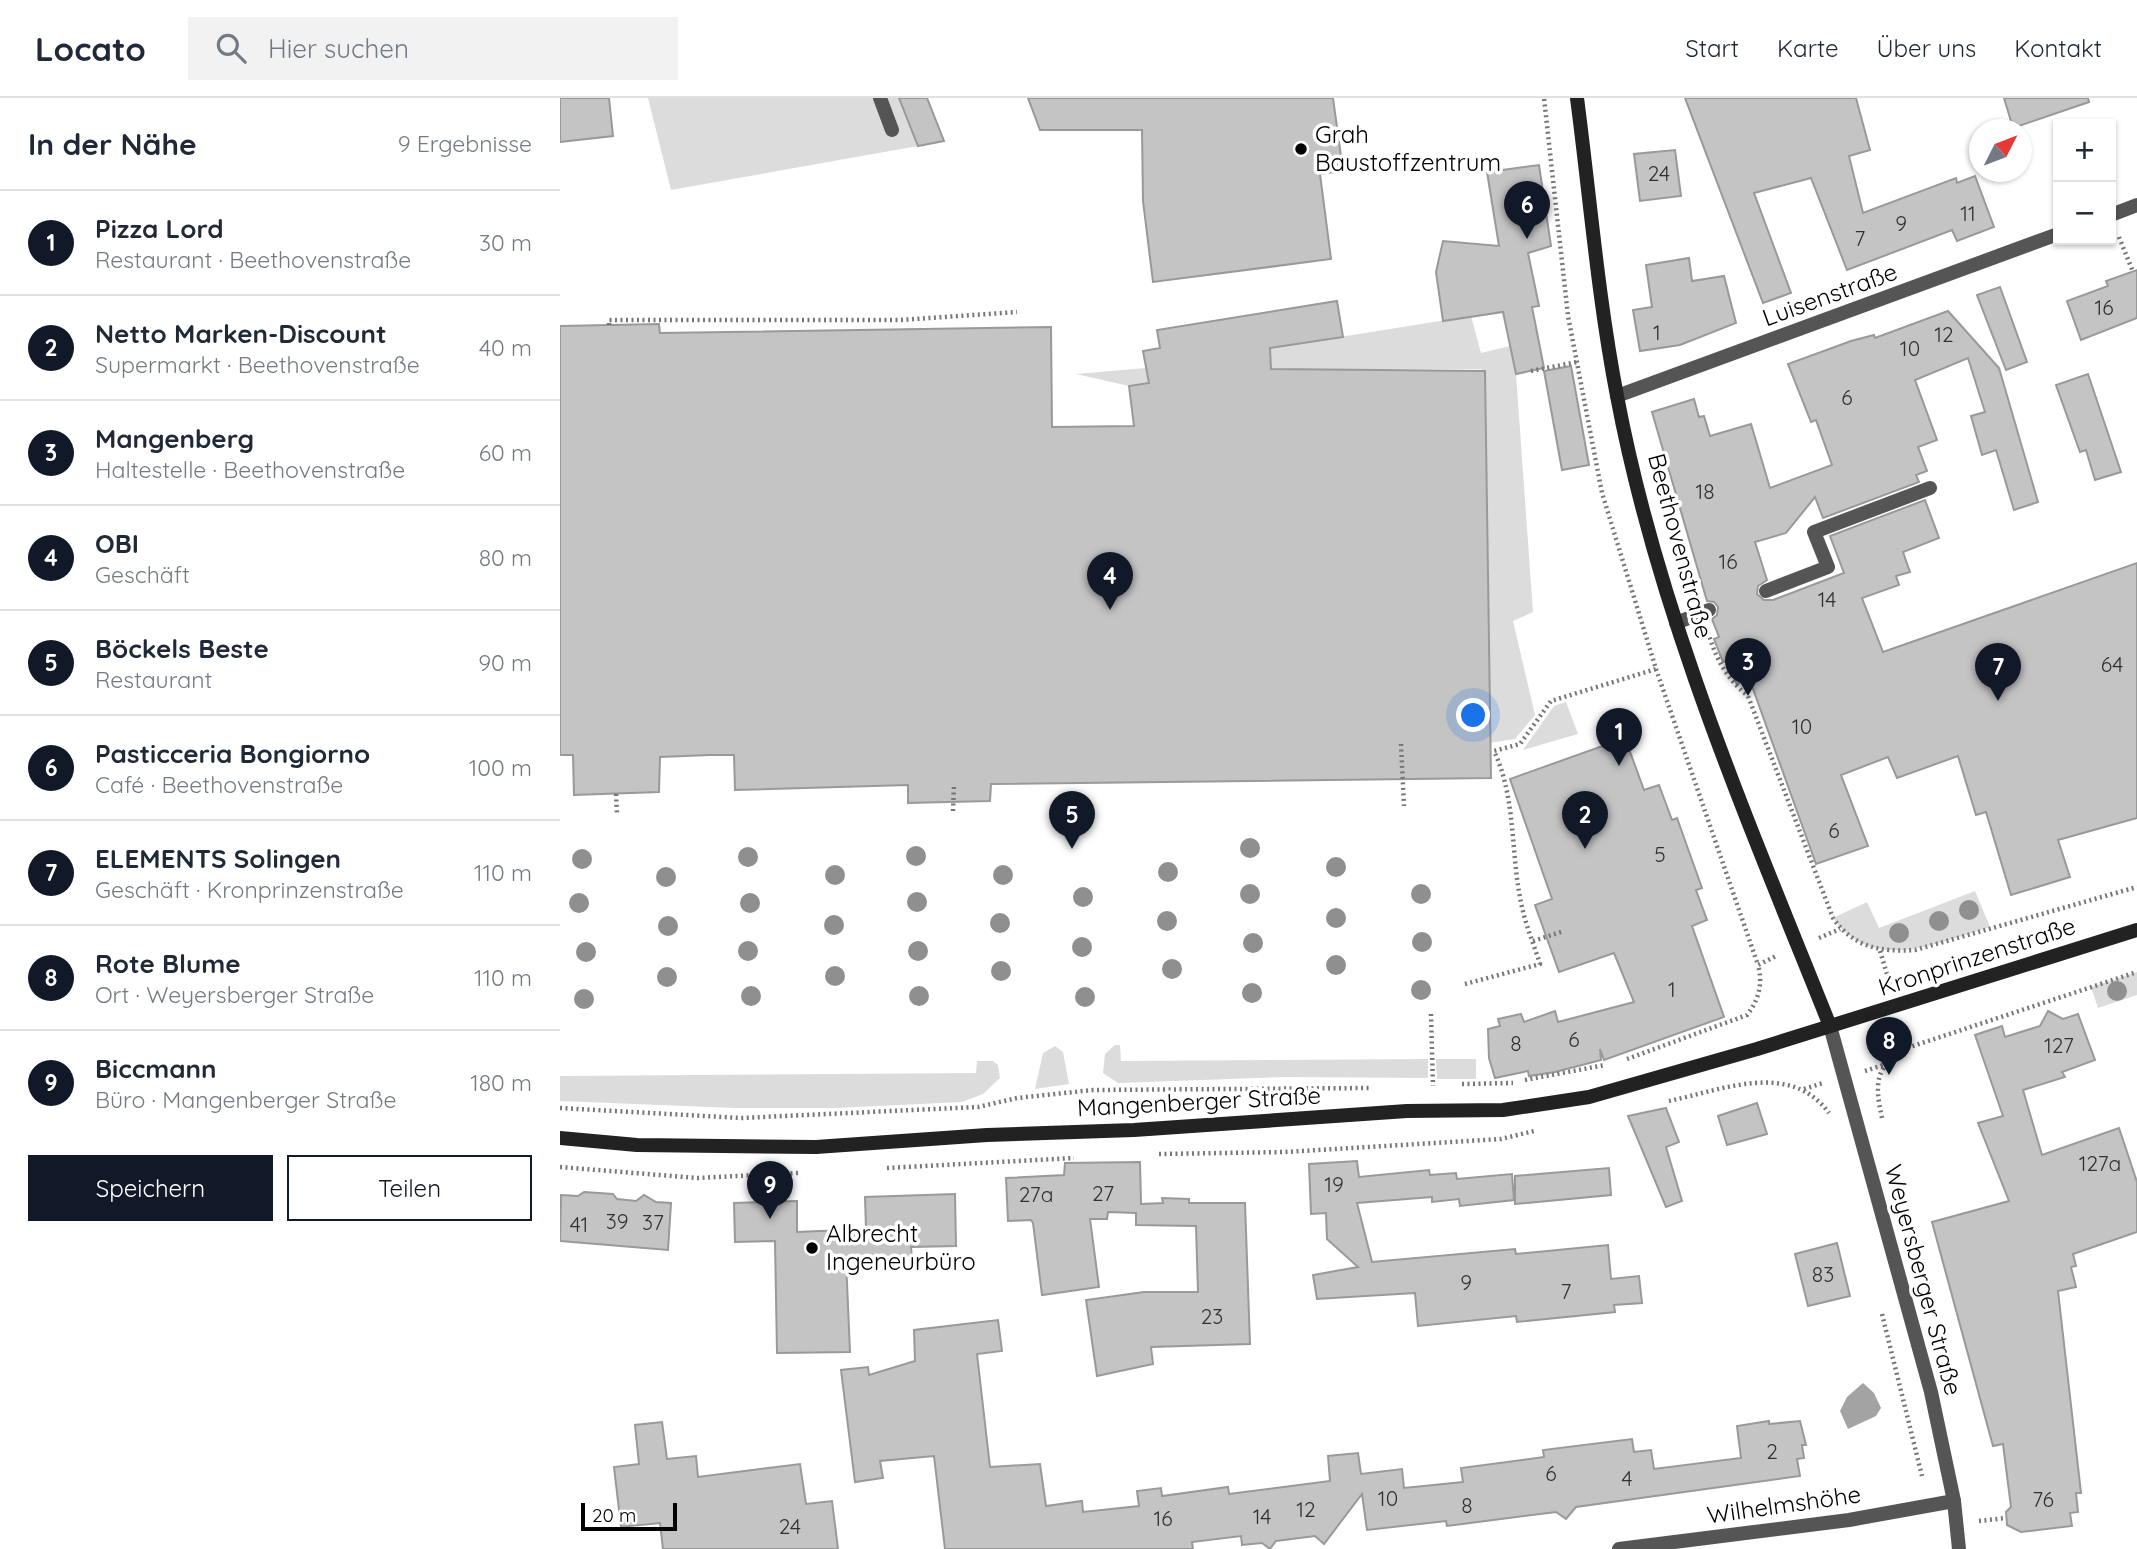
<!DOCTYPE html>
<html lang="de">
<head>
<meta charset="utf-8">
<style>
  body { margin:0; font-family:Quicksand,sans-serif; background:#f2f2f3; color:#1f2937 }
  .controls { position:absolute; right:21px; top:21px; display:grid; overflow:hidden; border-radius:0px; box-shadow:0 2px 5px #0004 }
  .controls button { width:63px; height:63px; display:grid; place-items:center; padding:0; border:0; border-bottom:2px solid #e0e1e3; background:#fff; color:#1f2937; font:35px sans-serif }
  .compass { position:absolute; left:1409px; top:21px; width:63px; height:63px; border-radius:50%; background:#fff; box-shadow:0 2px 5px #0004; rotate:48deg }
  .scale { position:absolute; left:21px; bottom:18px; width:96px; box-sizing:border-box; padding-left:7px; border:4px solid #000; border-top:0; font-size:19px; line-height:24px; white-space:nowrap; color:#000; -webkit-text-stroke:5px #fff; paint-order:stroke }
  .you { position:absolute; left:914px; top:618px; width:24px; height:24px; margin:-18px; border:5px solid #fff; border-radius:50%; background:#1a73e8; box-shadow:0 0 0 10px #1a73e833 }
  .badge { display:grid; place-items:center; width:46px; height:46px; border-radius:50%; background:#111827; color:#fff; font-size:23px; font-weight:700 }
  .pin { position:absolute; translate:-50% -58px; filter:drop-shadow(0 2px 4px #0008) }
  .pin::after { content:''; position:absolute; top:37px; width:24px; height:21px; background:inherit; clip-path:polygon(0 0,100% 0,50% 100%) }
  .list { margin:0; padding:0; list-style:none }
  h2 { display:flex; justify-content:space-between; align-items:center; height:91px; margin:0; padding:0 28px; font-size:30px }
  h2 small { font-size:23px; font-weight:400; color:#747a83 }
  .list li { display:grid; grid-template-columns:46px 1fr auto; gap:21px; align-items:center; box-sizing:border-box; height:105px; padding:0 28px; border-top:2px solid #e0e1e3 }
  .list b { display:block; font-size:26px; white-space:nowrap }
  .list p { margin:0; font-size:23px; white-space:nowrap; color:#747a83 }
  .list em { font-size:23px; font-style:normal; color:#747a83 }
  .actions { display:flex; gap:14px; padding:21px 28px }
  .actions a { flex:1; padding:16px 0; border:2px solid #111827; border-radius:0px; text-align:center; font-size:24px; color:#111827 }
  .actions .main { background:#111827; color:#fff }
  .icon { flex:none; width:38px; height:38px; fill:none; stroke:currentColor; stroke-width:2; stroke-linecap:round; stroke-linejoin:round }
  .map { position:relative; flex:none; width:1577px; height:1451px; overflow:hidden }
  header { display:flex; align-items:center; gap:42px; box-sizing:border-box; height:98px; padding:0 35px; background:#fff; border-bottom:2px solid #e0e1e3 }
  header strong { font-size:33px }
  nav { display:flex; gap:38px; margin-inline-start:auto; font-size:24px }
  .search { width:490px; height:63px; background:#f2f2f3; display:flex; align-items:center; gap:18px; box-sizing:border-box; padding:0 24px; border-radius:0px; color:#747a83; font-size:26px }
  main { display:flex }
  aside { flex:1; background:#fff }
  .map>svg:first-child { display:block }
</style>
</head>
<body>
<header>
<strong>Locato</strong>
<div class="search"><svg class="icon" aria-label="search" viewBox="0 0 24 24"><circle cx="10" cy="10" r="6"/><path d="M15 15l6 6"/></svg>Hier suchen</div>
<nav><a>Start</a><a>Karte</a><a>Über uns</a><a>Kontakt</a></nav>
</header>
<main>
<aside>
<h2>In der Nähe<small>9 Ergebnisse</small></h2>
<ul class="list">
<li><span class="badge">1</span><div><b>Pizza Lord</b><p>Restaurant · Beethovenstraße</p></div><em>30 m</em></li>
<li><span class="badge">2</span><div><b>Netto Marken-Discount</b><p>Supermarkt · Beethovenstraße</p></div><em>40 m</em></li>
<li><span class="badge">3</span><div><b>Mangenberg</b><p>Haltestelle · Beethovenstraße</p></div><em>60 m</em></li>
<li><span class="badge">4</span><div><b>OBI</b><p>Geschäft</p></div><em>80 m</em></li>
<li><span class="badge">5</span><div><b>Böckels Beste</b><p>Restaurant</p></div><em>90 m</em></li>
<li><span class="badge">6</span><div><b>Pasticceria Bongiorno</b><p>Café · Beethovenstraße</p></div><em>100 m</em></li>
<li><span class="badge">7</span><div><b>ELEMENTS Solingen</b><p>Geschäft · Kronprinzenstraße</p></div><em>110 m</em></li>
<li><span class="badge">8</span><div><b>Rote Blume</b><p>Ort · Weyersberger Straße</p></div><em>110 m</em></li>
<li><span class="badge">9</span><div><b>Biccmann</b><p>Büro · Mangenberger Straße</p></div><em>180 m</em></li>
</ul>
<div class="actions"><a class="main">Speichern</a><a>Teilen</a></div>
</aside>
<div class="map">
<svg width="1577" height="1451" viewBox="0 0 1577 1451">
  <rect width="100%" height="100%" fill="#fff"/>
  <g fill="#dcdcdc">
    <polygon points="88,0 339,0 358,48 111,92"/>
    <polygon points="911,218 921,255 950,248 956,276 973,514 953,523 975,617 955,641 929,645 922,271 715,271 569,288 516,276 586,270"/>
    <polygon points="1006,604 1018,636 963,652 994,608"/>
    <path d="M 1415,793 L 1430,829 C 1377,845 1312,876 1273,820 L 1307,804 L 1319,830 Z"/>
    <polygon points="1577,874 1577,897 1538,910 1531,889"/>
    <polygon points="555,947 560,947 561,963 868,961 868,980 724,979 558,985 543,975 545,956"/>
    <polygon points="495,948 503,954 509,986 475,991 483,955"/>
    <polygon points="876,961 916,961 916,981 877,981"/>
    <polygon points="417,963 433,963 438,967 440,980 423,996 402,1004 275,1010 175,1010 0,1003 0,978 416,975"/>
  </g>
  <polygon fill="#a3a3a3" points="1303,1285 1314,1295 1321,1310 1316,1318 1288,1331 1280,1313 1287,1299"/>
  <g fill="#c4c4c4" stroke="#999" stroke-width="2">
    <polygon points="0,0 49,0 53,38 0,44"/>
    <polygon points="339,0 367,0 384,43 358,48"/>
    <polygon points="468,0 773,0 783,73 760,76 771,161 593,184 583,103 582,32 480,32"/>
    <polygon points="1125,0 1296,0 1310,52 1289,58 1303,115 1396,80 1397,85 1415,78 1434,129 1397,143 1392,132 1287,172 1251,80 1194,95 1231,195 1203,205"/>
    <polygon points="1444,0 1528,0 1529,4 1453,30"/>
    <polygon points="1115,52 1121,98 1080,103 1074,56"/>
    <polygon points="979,67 991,148 968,155 979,208 972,209 984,270 956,276 943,214 883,223 876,174 883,143 939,148 927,74"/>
    <polygon points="1129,160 1132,183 1164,178 1176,225 1120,247 1080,253 1073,212 1092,209 1086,167"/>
    <polygon points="1577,172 1577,220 1521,242 1507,203 1548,188 1546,183"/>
    <polygon points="1440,189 1467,264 1446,272 1417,197"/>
    <polygon points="777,203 783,239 710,250 711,271 925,273 931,680 431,686 430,703 348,705 348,687 175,692 174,657 150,657 100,659 99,694 14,697 13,657 0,657 0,228 99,226 100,235 491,229 492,329 574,328 569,288 589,285 583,253 600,250 597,232"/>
    <polygon points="1388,213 1439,270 1478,404 1454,412 1436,352 1422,357 1411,318 1425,314 1408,260 1355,282 1377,342 1358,349 1367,373 1356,377 1359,384 1263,420 1255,399 1226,435 1195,444 1207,482 1198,488 1197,496 1204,502 1213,502 1284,475 1270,438 1365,402 1379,440 1343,454 1350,474 1336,478 1339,487 1302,500 1323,554 1577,465 1577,720 1498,742 1510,779 1451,797 1426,714 1416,717 1398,658 1337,680 1328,659 1281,677 1308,748 1256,766 1188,577 1177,587 1168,563 1163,564 1154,541 1159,539 1152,521 1157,517 1158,509 1154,504 1147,503 1092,314 1134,301 1139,319 1144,318 1150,338 1191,326 1210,390 1272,367 1256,322 1251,324 1228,266 1291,243 1314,237 1315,240"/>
    <polygon points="1011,268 1029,367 1002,372 984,273"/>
    <polygon points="1528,276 1561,374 1535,382 1526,352 1520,354 1496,287"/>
    <polygon points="1065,640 1084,692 1099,687 1112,722 1117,720 1142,790 1136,792 1147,822 1132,828 1164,919 1044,962 1040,951 1041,962 995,974 969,978 968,973 935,980 929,960 928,931 940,928 938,921 961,916 964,924 995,913 998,924 1074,904 1054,855 999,874 975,807 992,801 950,681"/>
    <polygon points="1488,913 1503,921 1518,916 1535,962 1502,974 1505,979 1463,992 1482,1057 1559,1030 1577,1084 1577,1134 1513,1156 1516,1168 1511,1169 1516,1189 1498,1193 1521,1395 1516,1395 1518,1414 1510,1415 1512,1428 1461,1434 1447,1427 1446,1414 1451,1409 1443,1346 1433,1348 1372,1124 1449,1103 1418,1025 1443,1018 1415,937 1442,928 1445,939 1480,928"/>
    <polygon points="1197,1005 1207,1036 1167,1047 1158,1018"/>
    <polygon points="1106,1010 1119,1044 1106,1049 1122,1103 1106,1109 1068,1018"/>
    <polygon points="797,1063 799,1079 869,1072 870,1077 896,1075 897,1081 952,1076 954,1102 900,1108 899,1101 872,1104 872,1099 797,1105 812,1164 955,1151 956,1156 1048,1147 1051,1181 1079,1178 1082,1205 1054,1207 1055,1214 957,1224 956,1218 858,1228 855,1195 757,1201 753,1177 798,1169 767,1141 766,1115 751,1116 749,1066"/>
    <polygon points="580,1064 581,1106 603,1105 602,1100 629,1101 629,1105 685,1105 690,1246 591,1249 593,1266 537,1278 526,1202 584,1194 638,1194 636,1128 576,1127 576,1115 548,1114 547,1121 530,1121 539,1189 482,1197 473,1125 471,1122 448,1123 446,1080 504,1077 505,1065"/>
    <polygon points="1049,1070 1051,1097 955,1106 955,1078"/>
    <polygon points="24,1094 53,1096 57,1101 76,1103 84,1097 96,1104 111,1105 108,1152 0,1143 1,1097 18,1098"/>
    <polygon points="395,1096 396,1148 351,1149 352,1160 286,1162 290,1254 217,1255 215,1143 175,1144 174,1105 237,1103 237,1134 306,1131 305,1099"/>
    <polygon points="1277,1145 1290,1198 1248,1208 1235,1156"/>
    <polygon points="438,1222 442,1253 417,1256 430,1369 480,1366 486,1408 522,1403 523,1414 579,1408 577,1393 601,1390 602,1398 668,1389 669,1396 770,1383 768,1358 798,1355 801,1376 842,1371 844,1390 903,1384 901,1370 984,1359 983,1352 1072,1341 1074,1354 1091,1352 1094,1371 1181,1360 1177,1328 1209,1323 1209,1326 1240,1323 1246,1347 1242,1347 1244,1360 1237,1361 1240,1378 1016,1409 1006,1421 996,1414 887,1428 886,1423 807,1432 802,1396 764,1446 755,1438 716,1443 710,1451 702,1445 682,1447 681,1438 632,1444 633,1451 385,1451 374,1358 320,1363 323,1380 295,1384 281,1272 308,1269 309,1277 355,1263 354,1232"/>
    <polygon points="102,1324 107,1361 136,1358 138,1379 240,1366 246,1406 272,1403 278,1451 103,1451 100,1425 61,1429 54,1369 79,1366 75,1327"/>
  </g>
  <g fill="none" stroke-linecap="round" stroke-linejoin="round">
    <g stroke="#777" stroke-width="4.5" stroke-dasharray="2 3.5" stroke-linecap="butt">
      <polyline points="1559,139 1573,174"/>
      <polyline points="49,227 49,222 340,222 457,214"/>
      <polyline points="971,273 1017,264"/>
      <path d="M 1148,534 C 1156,561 1166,580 1188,598 L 1273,820 C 1294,850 1321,854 1355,852 L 1577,789"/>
      <polyline points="1096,571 1198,867 1218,857"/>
      <polyline points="841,646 844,708"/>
      <polyline points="56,696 57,716"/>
      <polyline points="393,713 394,686"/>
      <polyline points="1259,840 1280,831"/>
      <polyline points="973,843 1004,833"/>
      <polyline points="1320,853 1330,886"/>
      <path d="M 905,886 L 980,866 C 974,847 966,828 962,809 C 950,757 957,702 934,653 L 960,646 L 991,603 L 1096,571 L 1042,395 L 1008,218 L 984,0"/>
      <polyline points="871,916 873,988"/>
      <polyline points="1343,928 1350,949"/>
      <path d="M 1067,961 L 1187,917 C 1199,902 1203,885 1198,867"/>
      <polyline points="1305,973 1323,967"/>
      <polyline points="965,982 1045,967"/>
      <polyline points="902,986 953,985"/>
      <polyline points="1244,991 1263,985"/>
      <path d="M 1109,1003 C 1162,992 1230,962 1269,1015"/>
      <polyline points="0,1010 181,1020 418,1009 457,1000 533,992 809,990"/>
      <path d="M 1322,1020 C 1314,984 1315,967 1350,949 L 1577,874"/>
      <polyline points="599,1056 725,1054 941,1041 974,1033"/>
      <polyline points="0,1069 137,1080 238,1075"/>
      <polyline points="327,1070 514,1060"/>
      <polyline points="1322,1216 1362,1378"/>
      <polyline points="1419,1423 1446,1420"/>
    </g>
    <g stroke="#555" stroke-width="14">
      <polyline points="320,0 332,32"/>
      <polyline points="1206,493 1268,469 1254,434 1370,390"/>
      <polyline points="1116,525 1149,512"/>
    </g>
    <g stroke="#555" stroke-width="14">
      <polyline points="1551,117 1577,107"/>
      <polyline points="1057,298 1498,136"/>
      <polyline points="1059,1451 1289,1422 1394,1403"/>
    </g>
    <polyline stroke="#555" stroke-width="14" points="1270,928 1371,1294 1394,1403 1399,1451"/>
    <g stroke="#222" stroke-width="14">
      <path d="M 1017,0 C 1030,99 1038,200 1057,298 C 1098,516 1188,723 1270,928"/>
      <polyline points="0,1040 77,1047 256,1049 427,1037 574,1032 847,1013 943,1012 1029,999 1197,951 1577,832"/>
    </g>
  </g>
  <g fill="#8f8f8f">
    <circle cx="690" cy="750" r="10"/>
    <circle cx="356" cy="758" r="10"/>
    <circle cx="188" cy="759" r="10"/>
    <circle cx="22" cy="761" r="10"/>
    <circle cx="776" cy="769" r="10"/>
    <circle cx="608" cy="774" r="10"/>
    <circle cx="275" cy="777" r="10"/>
    <circle cx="443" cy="777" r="10"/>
    <circle cx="106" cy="779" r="10"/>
    <circle cx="690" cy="796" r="10"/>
    <circle cx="861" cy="796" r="10"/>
    <circle cx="523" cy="799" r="10"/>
    <circle cx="357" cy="804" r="10"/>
    <circle cx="19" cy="805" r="10"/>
    <circle cx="190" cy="805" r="10"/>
    <circle cx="1409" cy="812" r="10"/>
    <circle cx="776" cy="820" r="10"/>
    <circle cx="607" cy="823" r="10"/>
    <circle cx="1379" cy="823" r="10"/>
    <circle cx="440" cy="825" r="10"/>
    <circle cx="274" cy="827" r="10"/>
    <circle cx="108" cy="828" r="10"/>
    <circle cx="1339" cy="835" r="10"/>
    <circle cx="862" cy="844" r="10"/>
    <circle cx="693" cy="845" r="10"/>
    <circle cx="522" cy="849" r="10"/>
    <circle cx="188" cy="853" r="10"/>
    <circle cx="358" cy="853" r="10"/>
    <circle cx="26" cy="854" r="10"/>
    <circle cx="776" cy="867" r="10"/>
    <circle cx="612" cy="871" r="10"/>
    <circle cx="441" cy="873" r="10"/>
    <circle cx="275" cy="878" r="10"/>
    <circle cx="107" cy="879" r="10"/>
    <circle cx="861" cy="892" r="10"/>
    <circle cx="1557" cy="893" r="10"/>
    <circle cx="692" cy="895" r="10"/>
    <circle cx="191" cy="898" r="10"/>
    <circle cx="359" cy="898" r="10"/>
    <circle cx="525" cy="899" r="10"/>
    <circle cx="24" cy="901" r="10"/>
  </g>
  <g fill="#000" stroke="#fff" stroke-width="2.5">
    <circle cx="741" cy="51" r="7"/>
    <circle cx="252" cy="1150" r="7"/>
  </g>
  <g text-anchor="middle" stroke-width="7" stroke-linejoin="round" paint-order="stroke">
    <g font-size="21" fill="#313131">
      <text x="1099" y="83">24</text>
      <text x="1408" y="123">11</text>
      <text x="1341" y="133">9</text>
      <text x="1300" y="148">7</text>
      <text x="1544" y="217">16</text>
      <text x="1097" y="242">1</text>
      <text x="1384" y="244">12</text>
      <text x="1350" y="258">10</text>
      <text x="1287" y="307">6</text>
      <text x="1145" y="401">18</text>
      <text x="1168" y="471">16</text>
      <text x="1267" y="509">14</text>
      <text x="1552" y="574">64</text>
      <text x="1242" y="636">10</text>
      <text x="1274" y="740">6</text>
      <text x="1100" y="764">5</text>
      <text x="1112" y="899">1</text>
      <text x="1014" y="949">6</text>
      <text x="956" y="953">8</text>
      <text x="1499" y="955">127</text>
      <text x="1540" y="1073">127a</text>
      <text x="774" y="1094">19</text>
      <text x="543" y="1103">27</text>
      <text x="476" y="1104">27a</text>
      <text x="57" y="1131">39</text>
      <text x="93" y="1132">37</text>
      <text x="19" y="1134">41</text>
      <text x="1263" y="1184">83</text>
      <text x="906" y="1192">9</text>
      <text x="1006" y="1201">7</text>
      <text x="652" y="1226">23</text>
      <text x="1212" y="1361">2</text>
      <text x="991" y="1383">6</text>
      <text x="1067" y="1388">4</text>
      <text x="828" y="1408">10</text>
      <text x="1483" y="1409">76</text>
      <text x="907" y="1415">8</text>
      <text x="746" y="1419">12</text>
      <text x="702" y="1426">14</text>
      <text x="603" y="1428">16</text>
      <text x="230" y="1436">24</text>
    </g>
    <g font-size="24" fill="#000" stroke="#fff" text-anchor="start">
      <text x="755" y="45">Grah<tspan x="755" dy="28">Baustoffzentrum</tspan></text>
      <text x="266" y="1144">Albrecht<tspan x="266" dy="28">Ingeneurbüro</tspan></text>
    </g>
    <g font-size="24" fill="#000" stroke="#fff">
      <text transform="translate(1270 197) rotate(-20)" y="8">Luisenstraße</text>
      <text transform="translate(1120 448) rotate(75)" y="8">Beethovenstraße</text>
      <text transform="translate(1417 859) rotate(-18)" y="8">Kronprinzenstraße</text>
      <text transform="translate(639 1004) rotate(-3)" y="8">Mangenberger Straße</text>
      <text transform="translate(1363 1182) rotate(75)" y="8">Weyersberger Straße</text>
      <text transform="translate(1224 1407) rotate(-8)" y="8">Wilhelmshöhe</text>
    </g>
  </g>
</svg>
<div class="controls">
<button>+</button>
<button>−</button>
</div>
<svg class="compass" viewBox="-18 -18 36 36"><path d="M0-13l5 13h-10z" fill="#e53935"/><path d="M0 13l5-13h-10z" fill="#747a83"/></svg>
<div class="scale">20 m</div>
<div class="you"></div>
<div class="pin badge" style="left:1059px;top:668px">1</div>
<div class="pin badge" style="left:1025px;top:751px">2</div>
<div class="pin badge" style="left:1188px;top:598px">3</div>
<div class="pin badge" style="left:550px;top:512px">4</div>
<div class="pin badge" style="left:512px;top:751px">5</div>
<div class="pin badge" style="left:967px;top:141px">6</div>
<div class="pin badge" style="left:1438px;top:603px">7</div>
<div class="pin badge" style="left:1329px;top:977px">8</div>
<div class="pin badge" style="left:210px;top:1121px">9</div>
</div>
</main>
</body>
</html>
